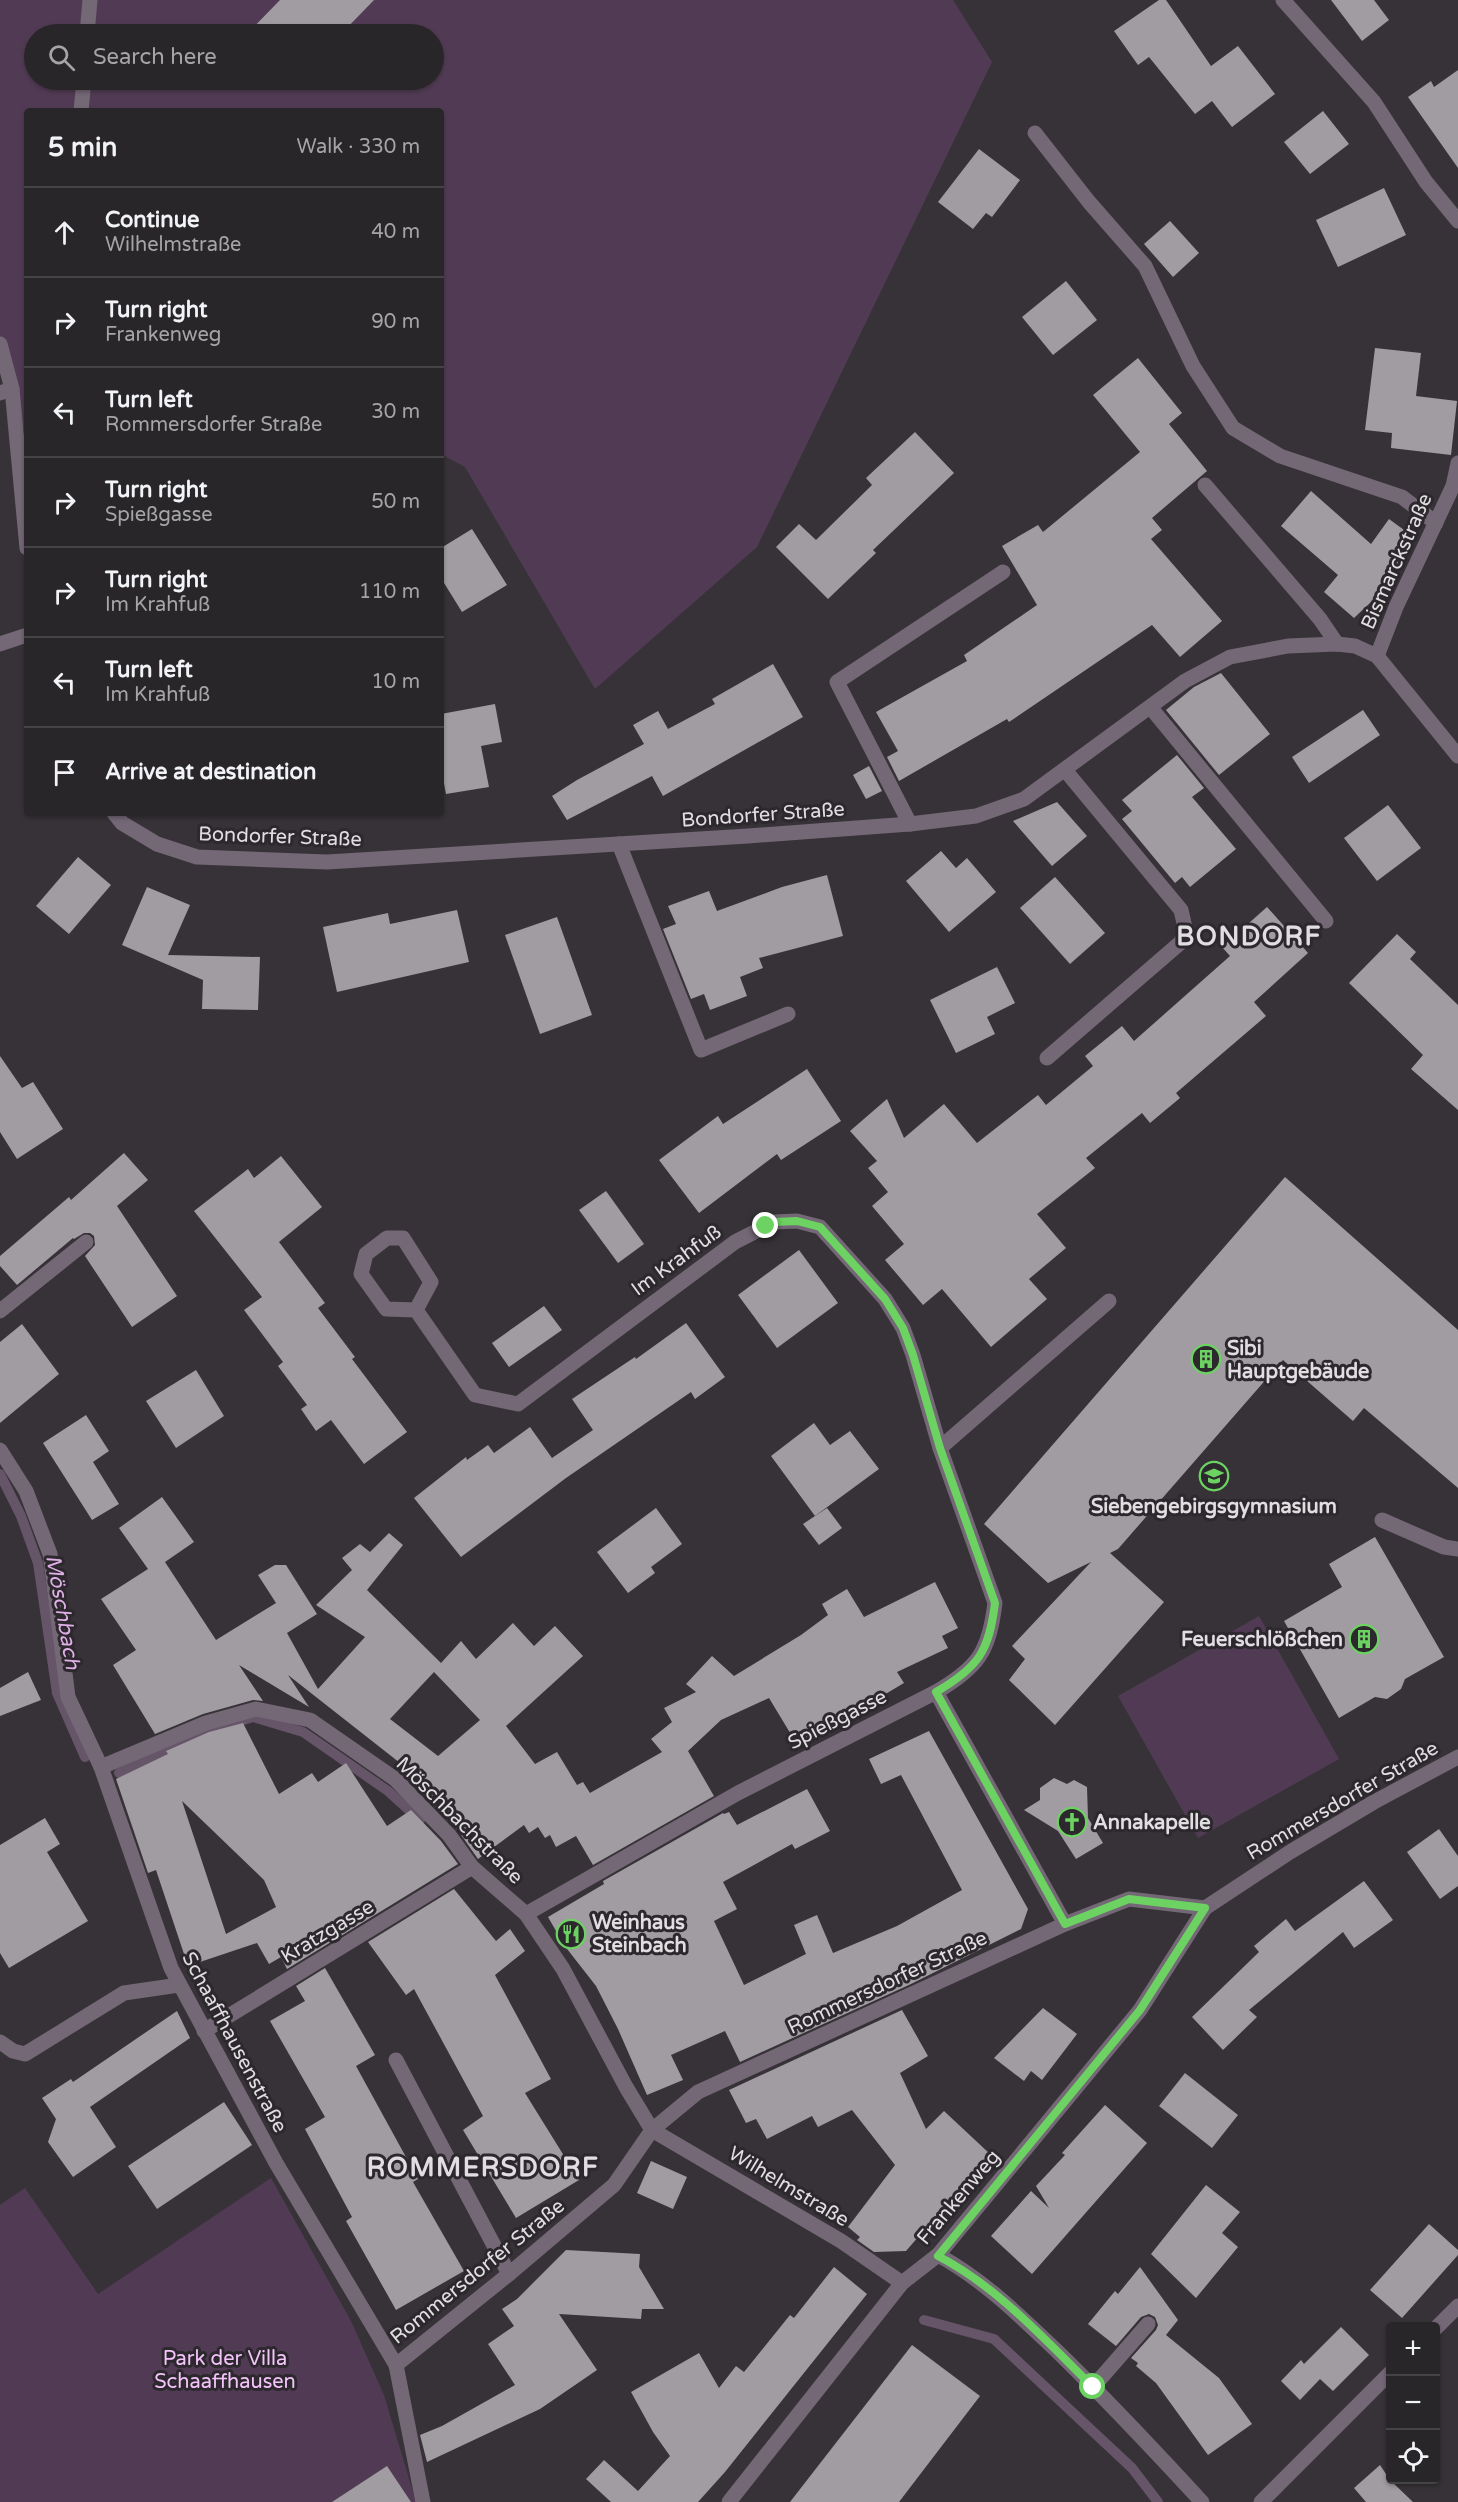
<!DOCTYPE html>
<html lang="en">
<head>
<meta charset="utf-8">
<style>
  body { margin:0; font-family:"Varela Round",sans-serif; background:#343235; color:#f1f3f6 }
  .controls { position:absolute; right:18px; bottom:18px; display:grid; overflow:hidden; border-radius:6px; box-shadow:0 2px 4px #0004 }
  .controls button { width:54px; height:54px; display:grid; place-items:center; padding:0; border:0; border-bottom:2px solid #444346; background:#282629; color:#f1f3f6; font:30px sans-serif }
  .stop { position:absolute; width:18px; height:18px; margin:-14px; border:4px solid #6cd362; border-radius:50%; background:#fff }
  .stop.end { background:#6cd362; border-color:#fff; box-shadow:0 2px 6px #0008 }
  .list { margin:0; padding:0; list-style:none }
  h2 { display:flex; justify-content:space-between; align-items:center; height:78px; margin:0; padding:0 24px; font-size:26px }
  h2 small { font-size:20px; font-weight:400; color:#a5a5a8 }
  .list li { display:grid; grid-template-columns:39px 1fr auto; gap:18px; align-items:center; box-sizing:border-box; height:90px; padding:0 24px; border-top:2px solid #444346 }
  .list b { display:block; font-size:22px; white-space:nowrap }
  .list p { margin:0; font-size:20px; white-space:nowrap; color:#a5a5a8 }
  .list em { font-size:20px; font-style:normal; color:#a5a5a8 }
  .icon { flex:none; width:33px; height:33px; fill:none; stroke:currentColor; stroke-width:2; stroke-linecap:round; stroke-linejoin:round }
  .map { position:relative; flex:none; width:1458px; height:2502px; overflow:hidden }
  .search { position:absolute; background:#282629; box-shadow:0 2px 4px #0004; left:24px; top:24px; width:420px; height:66px; display:flex; align-items:center; gap:15px; box-sizing:border-box; padding:0 21px; border-radius:33px; color:#a5a5a8; font-size:22px }
  .panel { position:absolute; background:#282629; box-shadow:0 2px 4px #0004; left:24px; top:108px; width:420px; height:708px; border-radius:6px }
  .map>svg:first-child { display:block }
</style>
</head>
<body>
<div class="map">
<svg width="1458" height="2502" viewBox="0 0 1458 2502">
  <rect width="100%" height="100%" fill="#363237"/>
  <g fill="#513b54" fill-rule="evenodd">
    <path d="M 0,0 L 953,0 L 992,62 L 757,547 L 595,689 L 465,467 L 441,454 L 441,111 L 27,111 L 27,441 L 0,342 ZM 34,34 L 434,34 L 434,80 L 34,80 Z"/>
    <polygon points="1259,1616 1339,1759 1198,1838 1118,1696"/>
    <polygon points="271,2178 351,2321 384,2395 416,2502 0,2502 0,2205 25,2188 98,2294"/>
  </g>
  <g fill="none" stroke-linecap="round" stroke-linejoin="round">
    <g stroke="#665469" stroke-width="10">
      <polyline points="0,1474 21,1516 38,1563 57,1693 85,1757"/>
      <polyline points="119,1773 211,1730 253,1717 303,1732 388,1791 420,1820"/>
      <polyline points="924,2320 994,2339 1132,2468 1158,2502"/>
    </g>
  </g>
  <g fill="#a19ca2" fill-rule="evenodd">
    <polygon points="280,0 374,0 341,34 247,34"/>
    <polygon points="1159,0 1166,0 1211,66 1238,46 1275,94 1232,127 1212,101 1195,114 1149,57 1138,65 1114,31"/>
    <polygon points="1331,0 1374,0 1389,20 1362,41"/>
    <polygon points="1458,70 1458,168 1408,97 1431,81 1434,87"/>
    <polygon points="1323,111 1349,144 1310,174 1284,142"/>
    <polygon points="979,149 1020,180 992,217 986,213 973,229 938,202"/>
    <polygon points="1384,188 1406,235 1338,267 1316,220"/>
    <polygon points="1170,221 1199,253 1173,277 1144,244"/>
    <polygon points="1066,281 1097,320 1053,355 1022,317"/>
    <polygon points="1375,348 1421,353 1416,396 1457,401 1451,455 1391,448 1392,433 1365,430"/>
    <polygon points="1138,358 1182,413 1169,424 1207,471 1152,518 1162,530 1151,539 1222,621 1180,657 1152,625 1009,722 1007,719 899,781 887,757 898,751 876,712 967,661 964,655 1037,605 1002,546 1038,525 1043,532 1140,452 1093,395"/>
    <polygon points="915,432 954,473 873,550 876,553 828,599 776,547 799,524 816,540 872,485 866,478"/>
    <polygon points="1311,491 1371,544 1389,519 1415,538 1371,602 1354,618 1324,592 1338,575 1281,526"/>
    <polygon points="472,529 507,585 462,612 441,578 441,548"/>
    <polygon points="773,664 803,717 663,796 652,776 567,820 552,796 577,780 644,744 633,725 658,711 668,729 715,704 712,699"/>
    <polygon points="1221,673 1270,734 1219,775 1166,710 1194,687"/>
    <polygon points="495,704 502,742 481,746 489,787 446,794 441,768 441,714"/>
    <polygon points="1363,710 1380,735 1309,783 1292,757"/>
    <polygon points="1177,755 1204,788 1192,797 1236,849 1190,887 1182,877 1175,883 1122,819 1132,811 1122,800"/>
    <polygon points="869,766 882,791 866,799 853,775"/>
    <polygon points="1057,802 1087,836 1052,866 1013,821"/>
    <polygon points="1388,805 1421,848 1377,881 1344,838"/>
    <polygon points="941,851 956,868 967,858 996,892 949,932 906,881"/>
    <polygon points="78,857 111,885 69,934 36,906"/>
    <polygon points="827,875 843,936 759,958 763,968 740,977 747,996 710,1010 704,994 691,999 663,929 676,924 668,906 709,891 717,911 782,887"/>
    <polygon points="1055,877 1105,933 1070,964 1020,908"/>
    <polygon points="147,887 190,905 168,955 260,957 258,1010 202,1009 203,980 122,945"/>
    <polygon points="1267,907 1308,953 1254,1002 1266,1016 1176,1093 1180,1098 1150,1123 1142,1113 1086,1158 1095,1168 1037,1214 1066,1248 1029,1279 1047,1299 991,1347 942,1289 923,1305 885,1260 904,1244 872,1206 888,1192 868,1168 877,1161 850,1131 887,1099 904,1138 944,1104 977,1143 1038,1095 1046,1105 1093,1066 1085,1056 1122,1026 1134,1041 1230,956 1222,947"/>
    <polygon points="457,910 469,962 337,992 323,927 388,913 390,924"/>
    <polygon points="557,917 592,1015 540,1034 505,935"/>
    <polygon points="1397,934 1416,952 1410,959 1458,1005 1458,1110 1411,1069 1423,1055 1349,983"/>
    <polygon points="997,967 1015,1003 987,1017 995,1034 956,1053 930,1000"/>
    <polygon points="0,1056 22,1088 33,1082 63,1129 17,1159 0,1132"/>
    <polygon points="807,1069 841,1121 781,1160 777,1154 699,1213 659,1160 718,1116 723,1124"/>
    <polygon points="124,1153 148,1180 117,1206 177,1296 132,1327 85,1256 95,1245 94,1236 90,1233 84,1233 74,1239 73,1238 17,1285 0,1266 0,1256 69,1197 71,1200"/>
    <polygon points="281,1156 322,1207 279,1242 325,1303 318,1308 355,1357 352,1359 407,1432 364,1464 331,1420 316,1431 301,1409 307,1405 278,1366 283,1362 244,1310 262,1297 194,1211 248,1169 254,1178"/>
    <polygon points="1285,1177 1458,1330 1458,1488 1364,1408 1353,1421 1283,1360 1118,1549 1110,1553 1164,1602 1055,1725 1009,1680 1025,1659 1012,1646 1091,1562 1048,1583 984,1524"/>
    <polygon points="606,1191 644,1244 618,1263 579,1210"/>
    <polygon points="799,1250 838,1303 777,1348 738,1295"/>
    <polygon points="544,1306 562,1330 509,1367 492,1343"/>
    <polygon points="686,1323 725,1377 695,1399 691,1392 566,1478 461,1557 414,1498 466,1457 467,1460 488,1445 494,1453 530,1427 552,1458 593,1430 572,1399 635,1357 636,1359"/>
    <polygon points="22,1324 59,1374 0,1423 0,1342"/>
    <polygon points="196,1370 224,1416 176,1448 146,1401"/>
    <polygon points="86,1415 109,1451 93,1462 119,1504 92,1520 43,1443"/>
    <polygon points="814,1423 830,1445 850,1431 879,1469 815,1516 771,1456"/>
    <path d="M 162,1497 L 194,1542 L 165,1562 L 216,1640 L 276,1603 L 258,1575 L 275,1565 L 286,1565 L 317,1614 L 287,1633 L 318,1689 L 365,1637 L 316,1605 L 352,1570 L 342,1558 L 360,1544 L 370,1552 L 389,1533 L 403,1545 L 367,1590 L 441,1663 L 461,1641 L 476,1659 L 513,1623 L 534,1646 L 555,1626 L 583,1656 L 506,1726 L 535,1764 L 557,1752 L 577,1785 L 583,1782 L 590,1793 L 662,1752 L 651,1739 L 672,1722 L 664,1708 L 696,1692 L 686,1684 L 712,1656 L 734,1676 L 801,1635 L 828,1615 L 822,1604 L 847,1589 L 864,1617 L 935,1582 L 958,1628 L 942,1636 L 948,1648 L 897,1672 L 904,1683 L 798,1746 L 769,1698 L 721,1720 L 688,1751 L 714,1796 L 593,1865 L 576,1836 L 556,1847 L 550,1835 L 545,1838 L 538,1827 L 529,1833 L 524,1825 L 478,1859 L 457,1829 L 427,1798 L 437,1792 L 288,1675 L 309,1707 L 239,1665 L 263,1701 L 253,1700 L 203,1714 L 155,1734 L 113,1665 L 136,1650 L 101,1599 L 148,1569 L 119,1528 ZM 434,1672 L 480,1720 L 438,1756 L 390,1719 Z"/>
    <polygon points="656,1508 682,1544 651,1567 655,1573 628,1593 597,1552"/>
    <polygon points="827,1508 842,1528 819,1545 803,1524"/>
    <polygon points="1375,1537 1444,1657 1405,1679 1401,1689 1387,1699 1375,1697 1339,1718 1284,1621 1342,1587 1329,1564"/>
    <polygon points="28,1672 41,1700 0,1716 0,1688"/>
    <path d="M 243,1723 L 279,1794 L 312,1773 L 318,1782 L 346,1763 L 387,1826 L 411,1810 L 441,1841 L 458,1864 L 287,1969 L 281,1957 L 269,1964 L 257,1943 L 188,1966 L 156,1870 L 148,1873 L 116,1779 L 168,1754 L 166,1751 L 209,1732 ZM 182,1801 L 264,1880 L 276,1907 L 226,1934 Z"/>
    <polygon points="929,1731 1028,1909 1021,1929 911,1984 740,2062 725,2031 671,2055 683,2080 647,2095 618,2029 596,1986 564,1945 548,1917 604,1884 603,1881 723,1813 724,1814 729,1812 737,1825 807,1789 830,1831 795,1849 792,1844 723,1882 737,1909 714,1921 744,1985 806,1954 794,1925 817,1915 833,1953 897,1926 962,1890 901,1775 881,1784 869,1759"/>
    <polygon points="1054,1778 1067,1784 1074,1780 1087,1787 1088,1818 1103,1843 1076,1859 1058,1831 1024,1810 1040,1800 1040,1788"/>
    <polygon points="45,1818 60,1844 47,1852 88,1921 9,1968 0,1953 0,1845"/>
    <polygon points="1439,1829 1458,1856 1458,1886 1440,1899 1407,1852"/>
    <polygon points="1364,1881 1393,1920 1354,1948 1343,1932 1249,2010 1257,2017 1223,2050 1192,2017 1259,1952 1254,1946 1286,1919 1295,1931"/>
    <polygon points="454,1889 496,1941 510,1929 525,1951 495,1975 551,2079 525,2093 579,2180 516,2218 463,2130 483,2116 414,1989 406,1995 368,1942"/>
    <polygon points="325,1968 375,2055 356,2066 418,2179 413,2182 464,2271 396,2310 346,2221 352,2217 305,2129 325,2117 270,2021 305,2001 296,1986"/>
    <polygon points="1043,2008 1077,2034 1042,2080 1031,2071 1024,2081 994,2058"/>
    <polygon points="902,2010 928,2056 900,2073 926,2129 944,2111 990,2154 906,2251 874,2252 857,2240 860,2237 848,2227 895,2165 852,2110 818,2127 812,2116 767,2139 756,2119 746,2123 729,2090"/>
    <polygon points="177,2011 190,2038 90,2107 116,2147 73,2177 48,2142 56,2119 42,2098 71,2079 73,2082"/>
    <polygon points="1185,2073 1238,2115 1212,2148 1159,2106"/>
    <polygon points="224,2102 252,2145 157,2209 128,2166"/>
    <polygon points="1105,2105 1147,2143 1032,2274 991,2236 1031,2191 1049,2208 1036,2186 1065,2155 1062,2153"/>
    <polygon points="651,2161 687,2177 673,2209 637,2193"/>
    <polygon points="1206,2185 1240,2212 1222,2233 1238,2247 1196,2298 1151,2254"/>
    <polygon points="1429,2224 1458,2250 1458,2255 1402,2318 1370,2290"/>
    <polygon points="566,2250 640,2254 639,2267 664,2309 642,2309 641,2319 559,2314 597,2370 540,2409 427,2462 420,2435 442,2426 515,2385 488,2344 514,2326 502,2309 517,2299"/>
    <polygon points="834,2267 867,2294 725,2472 698,2502 611,2502 586,2479 604,2460 638,2491 670,2456 653,2432 631,2392 699,2353 719,2388 736,2366 744,2372 790,2315 794,2318"/>
    <polygon points="1140,2267 1178,2320 1166,2335 1219,2378 1252,2424 1208,2455 1156,2383 1136,2366 1138,2363 1131,2358 1156,2330 1158,2325 1155,2317 1149,2314 1141,2317 1116,2346 1088,2324 1115,2291 1118,2294"/>
    <polygon points="1341,2327 1369,2355 1333,2391 1320,2379 1300,2400 1281,2381 1301,2360 1304,2364"/>
    <polygon points="912,2345 980,2396 899,2502 790,2502"/>
    <polygon points="1380,2465 1390,2480 1413,2502 1366,2502 1354,2488"/>
    <polygon points="387,2466 411,2502 332,2502"/>
  </g>
  <g fill="none" stroke-linecap="round" stroke-linejoin="round">
    <g stroke="#746776" stroke-width="15">
      <polyline points="87,34 90,0"/>
      <polyline points="81,111 84,80"/>
      <polyline points="1035,133 1089,202 1145,266 1193,366 1233,428 1280,456 1402,497 1436,523"/>
      <polyline points="0,393 12,389"/>
      <polyline points="1205,485 1320,619 1337,644"/>
      <polyline points="0,644 27,635"/>
      <polyline points="1151,708 1326,921"/>
      <polyline points="910,824 837,682 1003,572"/>
      <polyline points="619,844 701,1050 788,1014"/>
      <polyline points="1047,1058 1180,943 1186,932 1181,910 1065,770"/>
      <polyline points="0,1311 86,1242"/>
      <polyline points="940,1448 1109,1301"/>
      <polyline points="1382,1520 1444,1547 1458,1549"/>
      <polyline points="0,2042 13,2051 25,2054 124,1993 179,1985"/>
      <polyline points="396,2060 509,2274"/>
      <polyline points="1093,2387 1148,2324"/>
    </g>
    <g stroke="#746776" stroke-width="15">
      <polyline points="1283,0 1374,102 1426,182 1458,221"/>
      <polyline points="0,344 12,389 27,548"/>
      <polyline points="1377,656 1396,607 1453,486 1458,463"/>
      <polyline points="114,813 122,823 157,844 197,857 327,862 748,836 910,824 976,816 1024,799 1185,681 1230,657 1288,646 1337,644 1355,646 1377,656 1458,756"/>
      <path d="M 416,1310 L 386,1309 L 361,1274 L 366,1254 L 387,1238 L 403,1238 L 431,1282 L 416,1310 L 475,1395 L 518,1404 L 735,1242 L 774,1222 L 797,1221 L 820,1227 L 885,1299 L 903,1328 L 913,1355 L 940,1448 L 995,1603 C 989,1651 979,1667 936,1692"/>
      <polyline points="0,1450 26,1491 50,1554 68,1697 101,1767 171,1968 276,2163 396,2365 423,2502"/>
      <polyline points="101,1767 206,1723 256,1709 310,1720 395,1779 449,1835 472,1867 526,1914 563,1969 626,2087 652,2130 841,2241 902,2283"/>
      <polyline points="526,1914 738,1793 936,1692 1065,1924"/>
      <polyline points="204,2031 472,1867"/>
      <path d="M 938,2255 C 984,2280 1021,2317 1059,2353 C 1108,2401 1155,2451 1202,2502"/>
      <polyline points="1436,2328 1458,2306"/>
      <polyline points="396,2365 509,2274 614,2185 652,2130 698,2092 1065,1924 1129,1899 1205,1908 1290,1852 1374,1802 1458,1757"/>
      <polyline points="729,2502 902,2283 938,2255 1140,2010 1205,1908"/>
      <polyline points="1261,2502 1390,2373"/>
    </g>
  </g>
  <g fill="none" stroke-linecap="round" stroke-linejoin="round">
    <path stroke="#6cd362" stroke-width="8" d="M 766,1226 L 774,1222 L 797,1221 L 820,1227 L 885,1299 L 903,1328 L 913,1355 L 940,1448 L 995,1603 C 989,1651 979,1667 936,1692 L 1065,1924 L 1129,1899 L 1205,1908 L 1140,2010 L 938,2256 C 998,2287 1045,2340 1093,2387"/>
  </g>
  <defs>
    <g id="building-ring" transform="scale(1.5)"><circle r="9.5" fill="#2c282d" stroke="#6cd362" stroke-width="1.5"/><path d="M-4-6H4V6H1V3H-1V6H-4ZM-2.5-4.3h1.7v1.8h-1.7ZM.8-4.3h1.7v1.8H.8ZM-2.5-1h1.7V.8h-1.7ZM.8-1h1.7V.8H.8Z" fill="#6cd362"/></g>
    <g id="school-ring" transform="scale(1.5)"><circle r="9.5" fill="#2c282d" stroke="#6cd362" stroke-width="1.5"/><path d="M0-5L7-2L0 1L-7-2ZM-4 1L0 2.5L4 1V4Q0 6-4 4Z" fill="#6cd362"/></g>
    <g id="church-ring" transform="scale(1.5)"><circle r="9.5" fill="#2c282d" stroke="#6cd362" stroke-width="1.5"/><path d="M-1.2-6h2.4v3.5h3.3v2.4h-3.3V6h-2.4V-.1h-3.3v-2.4h3.3Z" fill="#6cd362"/></g>
    <g id="restaurant-ring" transform="scale(1.5)"><circle r="9.5" fill="#2c282d" stroke="#6cd362" stroke-width="1.5"/><path d="M-5-6h1v4h1v-4h1v4h1v-4h1v5L-1.5 .5V6h-2V.5L-5-1ZM5-6V6H3V1.5H1.5Q1.5-4 5-6Z" fill="#6cd362"/></g>
  </defs>
  <g fill-rule="evenodd">
    <use href="#building-ring" x="1206" y="1359"/>
    <use href="#school-ring" x="1214" y="1476"/>
    <use href="#building-ring" x="1364" y="1639"/>
    <use href="#church-ring" x="1072" y="1822"/>
    <use href="#restaurant-ring" x="571" y="1934"/>
  </g>
  <g text-anchor="middle" stroke-width="6" stroke-linejoin="round" paint-order="stroke">
    <g font-size="20" fill="#e1dee1" stroke="#2c282d">
      <text transform="translate(1396 561) rotate(-66)" y="7">Bismarckstraße</text>
      <text transform="translate(763 814) rotate(-4)" y="7">Bondorfer Straße</text>
      <text transform="translate(280 836) rotate(2)" y="7">Bondorfer Straße</text>
      <text transform="translate(676 1260) rotate(-36)" y="7">Im Krahfuß</text>
      <text transform="translate(837 1719) rotate(-27)" y="7">Spießgasse</text>
      <text transform="translate(1342 1800) rotate(-30)" y="7">Rommersdorfer Straße</text>
      <text transform="translate(460 1820) rotate(45)" y="7">Möschbachstraße</text>
      <text transform="translate(327 1931) rotate(-31)" y="7">Kratzgasse</text>
      <text transform="translate(887 1982) rotate(-25)" y="7">Rommersdorfer Straße</text>
      <text transform="translate(235 2042) rotate(62)" y="7">Schaaffhausenstraße</text>
      <text transform="translate(789 2186) rotate(31)" y="7">Wilhelmstraße</text>
      <text transform="translate(958 2197) rotate(-50)" y="7">Frankenweg</text>
      <text transform="translate(477 2271) rotate(-39)" y="7">Rommersdorfer Straße</text>
    </g>
    <g font-size="20" font-weight="bold" fill="#e1dee1" stroke="#2c282d" text-anchor="start">
      <text x="1227" y="1355">Sibi<tspan x="1227" dy="23">Hauptgebäude</tspan></text>
      <text x="1214" y="1513" text-anchor="middle">Siebengebirgsgymnasium</text>
      <text x="1343" y="1646" text-anchor="end">Feuerschlößchen</text>
      <text x="1093" y="1829">Annakapelle</text>
      <text x="592" y="1929">Weinhaus<tspan x="592" dy="23">Steinbach</tspan></text>
    </g>
    <g font-size="20" fill="#f3c3fa" stroke="#2c282d">
      <text x="225" y="2365">Park der Villa<tspan x="225" dy="23">Schaaffhausen</tspan></text>
    </g>
    <g font-size="21" font-style="italic" fill="#dfb0e6" stroke="#2c282d">
      <text transform="translate(63 1612) rotate(80)" y="7">Möschbach</text>
    </g>
    <g font-size="26" font-weight="bold" letter-spacing="1.5" fill="#e1dee1" stroke="#2c282d">
      <text x="1249" y="945">BONDORF</text>
      <text x="483" y="2176">ROMMERSDORF</text>
    </g>
  </g>
</svg>
<div class="controls">
<button>+</button>
<button>−</button>
<button><svg class="icon" aria-label="locate" viewBox="0 0 24 24"><circle cx="12" cy="12" r="6"/><path d="M12 2v4M12 18v4M2 12h4M18 12h4"/></svg></button>
</div>
<div class="stop" style="left:1093px;top:2387px"></div>
<div class="stop end" style="left:766px;top:1226px"></div>
<div class="search"><svg class="icon" aria-label="search" viewBox="0 0 24 24"><circle cx="10" cy="10" r="6"/><path d="M15 15l6 6"/></svg>Search here</div>
<section class="panel">
<h2>5 min<small>Walk · 330 m</small></h2>
<ul class="list">
<li><svg class="icon" aria-label="ahead" viewBox="0 0 24 24"><path d="M12 20V5M6 11l6-6 6 6"/></svg><div><b>Continue</b><p>Wilhelmstraße</p></div><em>40 m</em></li>
<li><svg class="icon" aria-label="right" viewBox="0 0 24 24"><path d="M7 20v-9h11M14 6l5 5-5 5"/></svg><div><b>Turn right</b><p>Frankenweg</p></div><em>90 m</em></li>
<li><svg class="icon" aria-label="left" viewBox="0 0 24 24"><path d="M17 20v-9H6M10 6l-5 5 5 5"/></svg><div><b>Turn left</b><p>Rommersdorfer Straße</p></div><em>30 m</em></li>
<li><svg class="icon" aria-label="right" viewBox="0 0 24 24"><path d="M7 20v-9h11M14 6l5 5-5 5"/></svg><div><b>Turn right</b><p>Spießgasse</p></div><em>50 m</em></li>
<li><svg class="icon" aria-label="right" viewBox="0 0 24 24"><path d="M7 20v-9h11M14 6l5 5-5 5"/></svg><div><b>Turn right</b><p>Im Krahfuß</p></div><em>110 m</em></li>
<li><svg class="icon" aria-label="left" viewBox="0 0 24 24"><path d="M17 20v-9H6M10 6l-5 5 5 5"/></svg><div><b>Turn left</b><p>Im Krahfuß</p></div><em>10 m</em></li>
<li><svg class="icon" aria-label="arrive" viewBox="0 0 24 24"><path d="M6 21V4h12l-3 4 3 4H6"/></svg><div><b>Arrive at destination</b></div></li>
</ul>
</section>
</div>
</body>
</html>
